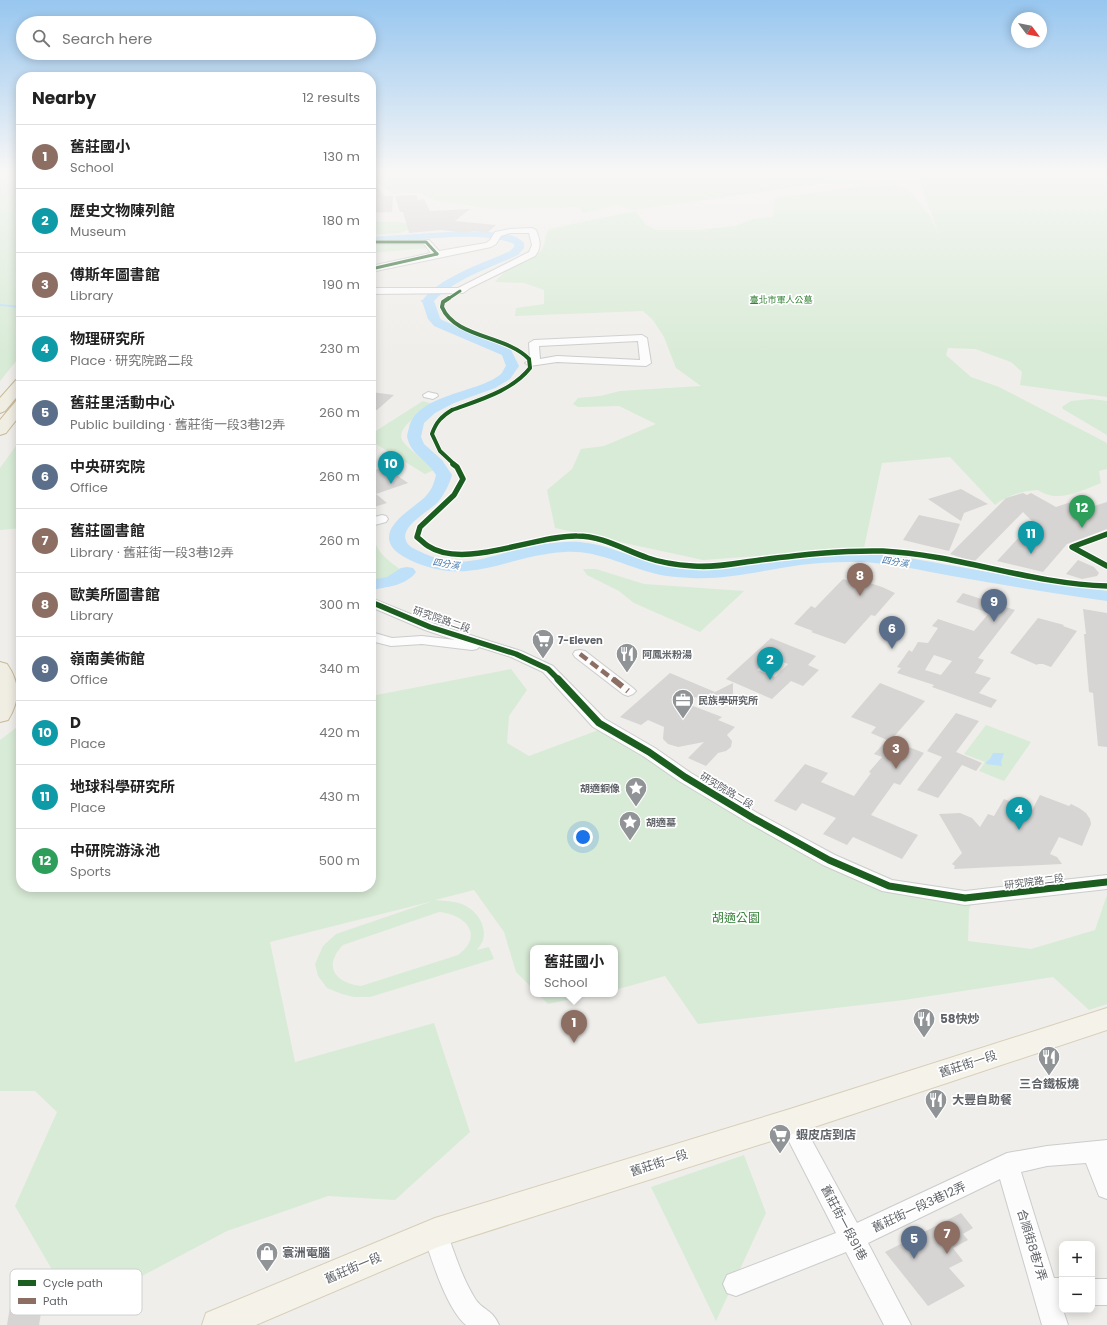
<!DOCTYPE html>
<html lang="en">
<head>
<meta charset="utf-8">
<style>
  body { margin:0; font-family:Poppins,"Noto Sans TC",sans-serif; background:#f2f2f2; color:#222 }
  .controls { position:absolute; right:12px; bottom:12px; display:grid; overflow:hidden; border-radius:8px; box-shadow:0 2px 10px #0003 }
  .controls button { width:36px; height:36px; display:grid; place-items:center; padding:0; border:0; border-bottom:1px solid #e0e0e0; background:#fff; color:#222; font:20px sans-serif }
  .compass { position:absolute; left:1011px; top:12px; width:36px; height:36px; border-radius:50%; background:#fff; box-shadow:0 2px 10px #0003; rotate:122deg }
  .you { position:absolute; left:583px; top:837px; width:14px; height:14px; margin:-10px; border:3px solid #fff; border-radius:50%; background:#1a73e8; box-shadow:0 0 0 6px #1a73e833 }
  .badge { display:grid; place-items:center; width:26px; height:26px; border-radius:50%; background:#2563eb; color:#fff; font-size:13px; font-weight:700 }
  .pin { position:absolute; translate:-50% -33px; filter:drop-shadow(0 1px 2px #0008) }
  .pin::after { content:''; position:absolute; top:21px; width:14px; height:12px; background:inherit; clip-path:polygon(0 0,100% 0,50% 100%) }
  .popup { position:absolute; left:530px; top:945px; width:88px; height:52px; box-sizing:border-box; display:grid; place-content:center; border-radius:8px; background:#fff; filter:drop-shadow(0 1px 3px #0005); font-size:13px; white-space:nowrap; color:#767676 }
  .popup b { font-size:15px; color:#222 }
  .popup::after { content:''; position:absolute; left:50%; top:100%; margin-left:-8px; border:8px solid transparent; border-top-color:#fff }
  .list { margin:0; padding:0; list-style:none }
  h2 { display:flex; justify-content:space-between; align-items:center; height:52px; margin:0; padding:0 16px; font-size:17px }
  h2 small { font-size:13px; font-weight:400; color:#767676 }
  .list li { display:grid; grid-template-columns:26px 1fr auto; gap:12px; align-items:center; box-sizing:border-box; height:64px; padding:0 16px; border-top:1px solid #e0e0e0 }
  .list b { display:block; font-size:15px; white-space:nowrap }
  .list p { margin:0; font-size:13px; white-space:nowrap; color:#767676 }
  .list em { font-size:13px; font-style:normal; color:#767676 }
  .icon { flex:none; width:22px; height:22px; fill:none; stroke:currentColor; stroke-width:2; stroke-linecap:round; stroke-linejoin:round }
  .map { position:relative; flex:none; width:1107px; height:1325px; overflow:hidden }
  .search { position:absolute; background:#fff; box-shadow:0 2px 10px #0003; left:16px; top:16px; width:360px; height:44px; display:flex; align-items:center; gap:10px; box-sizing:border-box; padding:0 14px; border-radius:22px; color:#767676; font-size:15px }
  .panel { position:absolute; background:#fff; box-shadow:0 2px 10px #0003; left:16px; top:72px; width:360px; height:820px; border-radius:16px }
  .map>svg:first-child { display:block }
</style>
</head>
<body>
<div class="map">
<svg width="1107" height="1325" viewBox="0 0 1107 1325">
  <rect width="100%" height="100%" fill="#efeeea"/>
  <g fill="#d8ebd6" fill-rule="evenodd">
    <polygon points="0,171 21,171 21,355 0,381"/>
    <path d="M 413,171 L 1107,171 L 1107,397 L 1020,385 L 1022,372 L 1011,362 L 975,349 L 948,348 L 946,355 L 971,377 L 999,387 L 1107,443 L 1107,469 L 1099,471 L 1101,483 C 1083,490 1057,504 1038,490 C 1022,491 1008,495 995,505 L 950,457 L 882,463 L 864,548 L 703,560 L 555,528 L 547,490 L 572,469 L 581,449 L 604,446 L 656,424 L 619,406 L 578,407 L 573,404 L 578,398 L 600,396 L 620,391 L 701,386 L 676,368 L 664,337 L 653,320 L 643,311 L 515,316 L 516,308 L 544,304 L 544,290 L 524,283 L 495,282 C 501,275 509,268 517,264 C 524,261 532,259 538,254 C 547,247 543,237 549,229 L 635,211 L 646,225 L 657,230 L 698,230 L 735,226 L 753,219 L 773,217 L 775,198 L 860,186 L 894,184 L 907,188 L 930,216 L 939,236 L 920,181 L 827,183 L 633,210 L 618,205 L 582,213 L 580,207 L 493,209 L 437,201 L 419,193 L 393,194 L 371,177 L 371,175 Z"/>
    <polygon points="371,222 400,222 407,224 408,230 400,233 371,235"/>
    <polygon points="371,243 422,243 429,248 371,253"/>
    <polygon points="1091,399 1107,401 1107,435 1063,409 1062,407 1071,401"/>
    <path d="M 423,401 L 433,404 C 424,410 396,427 402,440 C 405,446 428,464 434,470 L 425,474 L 371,441 L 371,434 Z"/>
    <polygon points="21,439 21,528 0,530 0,468"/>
    <path d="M 374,526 C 371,549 385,558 401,570 L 371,591 L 371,528 Z"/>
    <polygon points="583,569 596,569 644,584 744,591 700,632 634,603 619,591 587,575"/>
    <path d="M 511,669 L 527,690 L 509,716 L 507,743 L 529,756 L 604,728 L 822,862 L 972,902 L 969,910 L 968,941 L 1031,949 L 1095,930 L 1107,895 L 1107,1004 L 1089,1010 L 1053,977 L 904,1000 L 698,1024 L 665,976 L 615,990 L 615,948 L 533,948 L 533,989 L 516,972 L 504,932 L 474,890 L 435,900 C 445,901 457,901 466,906 C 477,912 487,926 483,940 C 482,943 479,947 477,950 L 489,947 L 494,959 L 370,997 L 354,997 L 342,994 L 327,988 L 318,976 L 315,964 L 323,946 L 336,934 L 433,901 L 270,942 L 295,1062 L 434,1023 L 470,1132 L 395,1200 L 328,1196 L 227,1231 L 76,1311 L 15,1206 L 57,1112 L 35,1091 L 0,1091 L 0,740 L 21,724 L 21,887 L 371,887 L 371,696 ZM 439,912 C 465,914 485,935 458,955 L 361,986 C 336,983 322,967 343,945 Z"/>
    <polygon points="986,725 1031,742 1004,781 979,771 985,762 964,754"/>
    <polygon points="538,994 595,994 548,1004"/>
    <polygon points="744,1155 766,1213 716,1321 651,1187"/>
  </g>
  <polygon fill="#bfe0f9" points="993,753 1004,753 1001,762 1002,766 986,764 986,762 990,759"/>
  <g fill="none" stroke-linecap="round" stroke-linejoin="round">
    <g stroke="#bfe0f9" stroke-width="2">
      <polyline points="422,301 428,301"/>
      <polyline points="0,305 21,307"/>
    </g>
    <g fill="#bfe0f9" fill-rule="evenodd">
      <path d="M 448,232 C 466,232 512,228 524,243 L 524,248 L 518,255 C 490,268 455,279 434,301 L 440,318 L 442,320 L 511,350 L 519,366 L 510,379 L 495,388 L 454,403 L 435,413 L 424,423 L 421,437 L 424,444 L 442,460 L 452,475 C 449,485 444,495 437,503 C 428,512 400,526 406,541 C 408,546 414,549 419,551 C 455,569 475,561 512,551 C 531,545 560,541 579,542 C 607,544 630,557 657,564 C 667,566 678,567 689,568 C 742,572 798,551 853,552 C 889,553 924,561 960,567 C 1009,576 1058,584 1107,591 L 1107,601 C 1055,594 1004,585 952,576 C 918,570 884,561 850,562 C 833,562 816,563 800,565 C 764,570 727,580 690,578 C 676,577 661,576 649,572 C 621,564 595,550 565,552 C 506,555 468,589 408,559 C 401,555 393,551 390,543 C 383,524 414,508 425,497 C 432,490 434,483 436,475 C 429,462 412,455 408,440 C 406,436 408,432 409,428 C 416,394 479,393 501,374 C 503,372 504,368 506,366 L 502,355 L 434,326 L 428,319 L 422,301 C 439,277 484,263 510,251 L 514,247 L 514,244 C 480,229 409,242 371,243 L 371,237 Z"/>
      <path d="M 407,567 L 413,568 L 416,572 C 406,586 386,587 371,590 L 371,580 L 387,577 L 401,568 Z"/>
    </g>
  </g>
  <g fill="#d6d5d3" fill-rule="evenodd">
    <polygon points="371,178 384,196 393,196 392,212 371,213"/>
    <polygon points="416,195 418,200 424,199 430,211 470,209 455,221 496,225 487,233 474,231 465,233 441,230 409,233 403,212 400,212 395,196"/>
    <polygon points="371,392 394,395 377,410 371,410"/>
    <polygon points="385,467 408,483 376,494 387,503 371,508 371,471"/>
    <polygon points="961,489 988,504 964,513 961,521 928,499"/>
    <polygon points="1023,493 1027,495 1031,493 1056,507 1074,501 1091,507 1107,502 1107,529 1067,544 1043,572 997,561 1033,522 1023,512 974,562 950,554 1006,498"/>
    <polygon points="919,515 960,524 949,551 903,540"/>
    <polygon points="1078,560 1094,567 1099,573 1097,576 1082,579 1066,574"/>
    <polygon points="852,577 882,587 895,593 875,616 871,615 845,644 811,632 813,631 794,624 811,606 815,608 843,579 849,581"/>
    <path d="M 963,593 L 1015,610 L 978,658 L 984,660 L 975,673 L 991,678 L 979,693 L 997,700 L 991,708 L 932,687 L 934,685 L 897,673 L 901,668 L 897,667 L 909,650 L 912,652 L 918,642 L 928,643 L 938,628 L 932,626 L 938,619 L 974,631 L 989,613 L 956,602 ZM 934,655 L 952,661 L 941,675 L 925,670 Z"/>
    <polygon points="1083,609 1107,613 1107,747 1098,746 1093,693 1089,692 1084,634 1086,634"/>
    <polygon points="1038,618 1064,625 1063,626 1077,631 1051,667 1043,664 1038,664 1037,665 1010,653"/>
    <path d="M 771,638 L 816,656 L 808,665 L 819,670 L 803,686 L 791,681 L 772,699 L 726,679 ZM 770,657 L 788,664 L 775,677 L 757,670 Z"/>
    <polygon points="670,673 715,692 733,683 733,703 673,694 672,698 722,717 718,720 735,727 727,735 732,741 731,747 726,751 718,753 706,766 688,758 704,742 678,747 668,744 663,739 664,727 648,720 641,725 620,717"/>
    <polygon points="880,683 925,701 891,740 924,753 900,785 894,783 871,815 918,835 902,859 853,837 847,845 823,834 836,818 802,803 796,811 774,801 805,764 828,773 821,782 854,796 871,773 869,772 882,757 874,754 887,740 871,733 876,727 851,717"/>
    <polygon points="956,713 979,721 956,752 982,763 976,771 962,765 938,798 917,790 942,757 927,751"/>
    <polygon points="1040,795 1069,806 1071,804 1079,808 1086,813 1090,819 1091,824 1082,846 1059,837 1050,854 1057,857 1062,864 954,869 955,866 952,864 962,853 939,814 960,813 972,818 980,827 988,814 994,816 1004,799 1032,810"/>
    <polygon points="961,1213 973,1228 963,1234 968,1240 953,1248 963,1261 949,1268 965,1286 928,1306 885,1252"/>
    <polygon points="43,1301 39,1325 7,1325 10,1307"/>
  </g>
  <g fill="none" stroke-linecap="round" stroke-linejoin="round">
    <g stroke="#cbcccc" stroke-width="2">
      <g id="minor">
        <path d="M 532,228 L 536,230 C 540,240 542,247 535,256 L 470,288 L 463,293 L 371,294 L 371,288 L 458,288 L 529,252 L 532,245 L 529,233 L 510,233 L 501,236 L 496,244 L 491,247 L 371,272 L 371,266 L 431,253 L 424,244 L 371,244 L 371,240 L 429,240 L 439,251 L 486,243 L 490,240 L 495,232 L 510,229 Z"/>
        <path d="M 642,335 L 647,338 L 651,363 L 646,366 L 557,362 L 530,366 L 525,363 L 530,360 L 529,343 L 534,340 ZM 638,341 L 640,360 L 557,356 L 540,359 L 539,346 Z"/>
        <polygon points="428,392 437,394 438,396 433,399 424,397 423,395"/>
        <polygon points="382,515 386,516 388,519 386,522 371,526 371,518"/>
        <polygon points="371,598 435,624 521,651 553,666 605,719 655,748 691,773 759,814 835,855 892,880 965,891 1107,875 1107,889 965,905 882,891 823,865 747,822 679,781 643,756 593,727 543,672 511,657 479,647 477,649 472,650 422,644 391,646 371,641 371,632 392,638 422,636 455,640 425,630 371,607"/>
        <polygon points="580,650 585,651 633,688 636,691 633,694 628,696 623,694 575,657 573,654 575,651"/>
        <polygon points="790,1112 798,1115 857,1223 1007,1153 1047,1146 1107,1140 1107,1199 1099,1196 1086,1163 1047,1166 1021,1172 1054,1278 1062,1278 1062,1310 1063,1310 1068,1325 1042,1325 1000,1179 868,1243 911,1325 884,1325 846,1252 736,1296 727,1293 723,1284 727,1275 836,1233 779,1122 782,1115"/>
        <path d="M 435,1221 L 444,1225 C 454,1250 461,1277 476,1300 C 484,1311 492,1309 499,1325 L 466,1325 C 446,1308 431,1258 423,1233 L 426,1225 Z"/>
        <rect x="1092" y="1279" width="15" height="26"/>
      </g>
    </g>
    <g stroke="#d7ceb8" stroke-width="2">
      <polygon id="major" points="1107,1008 1107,1030 790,1135 438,1247 256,1325 202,1325 206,1313 435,1218 790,1109"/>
    </g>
    <g stroke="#c8b996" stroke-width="2">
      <g id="highway">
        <polygon points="21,379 21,392 5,411 0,413 0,398 16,380"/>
        <polygon points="21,399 21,414 6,433 0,435 0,420 16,401"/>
        <path d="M 0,662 L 7,664 C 20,682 20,701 8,720 L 0,722 Z"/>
      </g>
    </g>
    <use href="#minor" fill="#fdfcfc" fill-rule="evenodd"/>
    <use href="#major" fill="#f4f2e9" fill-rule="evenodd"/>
    <use href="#highway" fill="#f0ede3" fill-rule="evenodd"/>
    <polyline stroke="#8d6e63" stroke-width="4.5" stroke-dasharray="9 4.5" stroke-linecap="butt" points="580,654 614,680"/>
    <polyline stroke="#8d6e63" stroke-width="6" stroke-dasharray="12 6" stroke-linecap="butt" points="613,679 628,691"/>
    <g stroke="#fff" stroke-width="4.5">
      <g id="cycleway-far3">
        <polyline points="371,242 426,242 437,254"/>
        <polyline points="371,269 437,254"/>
        <polyline points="448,299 460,291"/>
      </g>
    </g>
    <g stroke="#fff" stroke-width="5.5">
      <path id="cycleway-far2" d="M 449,298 L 443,302 L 442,307 C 455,338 506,335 529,359 L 530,368 C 512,391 479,400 452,410 C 442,416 436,422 432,434 L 440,451 L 455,465"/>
    </g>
    <g stroke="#fff" stroke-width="8">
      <g id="cycleway-far1">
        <path d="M 453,464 L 457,467 L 463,479 L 454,495 L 420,527 L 417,537 C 421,540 424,544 428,546 C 464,570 535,535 577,536 C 603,536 624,550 648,558 C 662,563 678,565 693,566 C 715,568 737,563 760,560 C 800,555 842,550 883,551 C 959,555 1031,584 1107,586"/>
        <polyline points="1107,534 1072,547 1107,566"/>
        <polyline points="371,602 430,627 516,654 548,669 559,680"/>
      </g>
    </g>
    <g stroke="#fff" stroke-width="10">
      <polyline id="cycleway" points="558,679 599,723 649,752 685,777 753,818 829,860 889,886 965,898 1107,882"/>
    </g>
    <use href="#cycleway-far3" stroke="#1b5e20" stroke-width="3"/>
    <use href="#cycleway-far2" stroke="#1b5e20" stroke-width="4"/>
    <use href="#cycleway-far1" stroke="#1b5e20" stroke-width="5.5"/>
    <use href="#cycleway" stroke="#1b5e20" stroke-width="7"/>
  </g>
  <linearGradient id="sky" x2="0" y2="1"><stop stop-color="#97c6ef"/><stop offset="0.48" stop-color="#f8f7f6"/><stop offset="1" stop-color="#f8f7f6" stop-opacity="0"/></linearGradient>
  <rect width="1107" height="356" fill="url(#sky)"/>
  <defs>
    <g id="supermarket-pin" transform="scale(1.15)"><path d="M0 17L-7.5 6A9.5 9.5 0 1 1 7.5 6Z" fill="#919496" stroke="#fff"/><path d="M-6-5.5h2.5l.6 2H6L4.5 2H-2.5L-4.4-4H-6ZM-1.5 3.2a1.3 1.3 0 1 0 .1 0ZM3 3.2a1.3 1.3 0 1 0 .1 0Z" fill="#fff"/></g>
    <g id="restaurant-pin" transform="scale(1.15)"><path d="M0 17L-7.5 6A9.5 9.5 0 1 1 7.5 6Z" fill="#919496" stroke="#fff"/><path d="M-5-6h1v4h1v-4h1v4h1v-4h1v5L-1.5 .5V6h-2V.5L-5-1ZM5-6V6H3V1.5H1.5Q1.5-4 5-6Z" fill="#fff"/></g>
    <g id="office-pin" transform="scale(1.15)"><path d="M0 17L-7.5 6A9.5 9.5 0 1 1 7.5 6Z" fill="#919496" stroke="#fff"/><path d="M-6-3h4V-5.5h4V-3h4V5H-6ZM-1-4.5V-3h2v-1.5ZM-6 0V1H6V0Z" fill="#fff"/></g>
    <g id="sight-pin" transform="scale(1.15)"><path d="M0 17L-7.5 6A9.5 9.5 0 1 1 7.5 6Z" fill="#919496" stroke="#fff"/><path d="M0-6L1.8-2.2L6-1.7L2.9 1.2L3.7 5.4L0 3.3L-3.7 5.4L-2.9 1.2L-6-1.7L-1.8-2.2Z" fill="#fff"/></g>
    <g id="shop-pin" transform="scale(1.15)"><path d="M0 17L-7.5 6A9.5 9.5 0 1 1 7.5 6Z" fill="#919496" stroke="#fff"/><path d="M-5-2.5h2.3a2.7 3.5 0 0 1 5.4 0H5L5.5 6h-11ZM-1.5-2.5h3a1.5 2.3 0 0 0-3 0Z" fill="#fff"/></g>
  </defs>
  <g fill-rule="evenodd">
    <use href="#supermarket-pin" x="543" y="640"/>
    <use href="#restaurant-pin" x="627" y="654"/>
    <use href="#office-pin" x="683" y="700"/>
    <use href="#sight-pin" x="636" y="788"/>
    <use href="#sight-pin" x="630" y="822"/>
    <use href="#restaurant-pin" x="924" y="1019"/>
    <use href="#restaurant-pin" x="1049" y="1057"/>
    <use href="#restaurant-pin" x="936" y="1100"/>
    <use href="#supermarket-pin" x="780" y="1135"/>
    <use href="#shop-pin" x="267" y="1253"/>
  </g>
  <g text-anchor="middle" stroke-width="3.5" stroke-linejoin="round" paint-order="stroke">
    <g font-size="9" fill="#348238" stroke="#fff">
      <text x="781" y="303">臺北市軍人公墓</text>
    </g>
    <g font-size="9" font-style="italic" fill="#4174aa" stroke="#fff">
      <text transform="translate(895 562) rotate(9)" y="3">四分溪</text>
      <text transform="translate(446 564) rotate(9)" y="3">四分溪</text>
    </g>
    <g font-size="10" fill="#5f6368" stroke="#fff">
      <text transform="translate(442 619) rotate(19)" y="4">研究院路二段</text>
      <text transform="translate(727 790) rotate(31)" y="4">研究院路二段</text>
      <text transform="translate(1034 881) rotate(-7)" y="4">研究院路二段</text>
    </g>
    <g font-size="10" font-weight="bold" fill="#5f6368" stroke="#fff" text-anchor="start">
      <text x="558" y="644">7-Eleven</text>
      <text x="642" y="658">阿鳳米粉湯</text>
      <text x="698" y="704">民族學研究所</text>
      <text x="620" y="792" text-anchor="end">胡適銅像</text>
      <text x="646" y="826">胡適墓</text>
    </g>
    <g font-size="12" fill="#348238" stroke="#fff">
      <text x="736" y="922">胡適公園</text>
    </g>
    <g font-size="12" font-weight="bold" fill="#5f6368" stroke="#fff" text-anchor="start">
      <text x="940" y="1023">58快炒</text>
      <text x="1049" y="1088" text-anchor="middle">三合鐵板燒</text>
      <text x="952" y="1104">大豐自助餐</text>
      <text x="796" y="1139">蝦皮店到店</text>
      <text x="282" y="1257">寰洲電腦</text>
    </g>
    <g font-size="12" fill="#5f6368" stroke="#fff">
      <text transform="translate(968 1064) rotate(-18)" y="4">舊莊街一段</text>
      <text transform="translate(659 1163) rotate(-18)" y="4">舊莊街一段</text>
      <text transform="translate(919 1207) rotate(-25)" y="4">舊莊街一段3巷12弄</text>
      <text transform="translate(844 1223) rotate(62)" y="4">舊莊街一段91巷</text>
      <text transform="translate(1032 1245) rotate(73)" y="4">合順街8巷7弄</text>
      <text transform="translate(353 1268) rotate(-23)" y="4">舊莊街一段</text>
    </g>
  </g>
  <rect x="10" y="1269" width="132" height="46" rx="6" fill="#fff" stroke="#cfd0d2" stroke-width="1"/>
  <rect x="18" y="1280" width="18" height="6" fill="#1b5e20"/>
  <rect x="18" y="1298" width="18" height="6" fill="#8d6e63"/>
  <g font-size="11" fill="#5f6368">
    <text x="43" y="1287">Cycle path</text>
    <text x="43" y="1305">Path</text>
  </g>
</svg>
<div class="controls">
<button>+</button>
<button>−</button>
</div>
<svg class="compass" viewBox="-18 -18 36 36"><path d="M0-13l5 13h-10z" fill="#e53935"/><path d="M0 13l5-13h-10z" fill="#767676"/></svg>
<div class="you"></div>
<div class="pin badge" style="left:574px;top:1043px;background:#8d6e63">1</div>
<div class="popup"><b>舊莊國小</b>School</div>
<div class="pin badge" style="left:770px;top:680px;background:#0f9aa8">2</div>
<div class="pin badge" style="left:896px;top:769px;background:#8d6e63">3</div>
<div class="pin badge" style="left:1019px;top:830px;background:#0f9aa8">4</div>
<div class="pin badge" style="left:914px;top:1259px;background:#5c6f8a">5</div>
<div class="pin badge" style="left:892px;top:649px;background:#5c6f8a">6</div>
<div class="pin badge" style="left:947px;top:1254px;background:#8d6e63">7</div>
<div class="pin badge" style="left:860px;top:596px;background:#8d6e63">8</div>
<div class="pin badge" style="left:994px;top:622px;background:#5c6f8a">9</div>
<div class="pin badge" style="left:391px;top:484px;background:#0f9aa8">10</div>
<div class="pin badge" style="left:1031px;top:554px;background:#0f9aa8">11</div>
<div class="pin badge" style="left:1082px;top:528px;background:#2e9e5b">12</div>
<div class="search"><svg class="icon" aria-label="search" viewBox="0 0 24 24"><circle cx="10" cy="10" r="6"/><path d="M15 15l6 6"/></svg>Search here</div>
<section class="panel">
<h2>Nearby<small>12 results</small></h2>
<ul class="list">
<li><span class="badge" style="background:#8d6e63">1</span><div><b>舊莊國小</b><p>School</p></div><em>130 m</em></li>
<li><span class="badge" style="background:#0f9aa8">2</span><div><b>歷史文物陳列館</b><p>Museum</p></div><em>180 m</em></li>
<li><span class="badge" style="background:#8d6e63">3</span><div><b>傅斯年圖書館</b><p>Library</p></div><em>190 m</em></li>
<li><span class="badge" style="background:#0f9aa8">4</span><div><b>物理研究所</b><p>Place · 研究院路二段</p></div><em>230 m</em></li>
<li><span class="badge" style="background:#5c6f8a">5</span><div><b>舊莊里活動中心</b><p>Public building · 舊莊街一段3巷12弄</p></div><em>260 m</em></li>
<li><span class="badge" style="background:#5c6f8a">6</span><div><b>中央研究院</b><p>Office</p></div><em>260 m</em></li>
<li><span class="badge" style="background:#8d6e63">7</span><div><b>舊莊圖書館</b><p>Library · 舊莊街一段3巷12弄</p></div><em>260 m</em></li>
<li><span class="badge" style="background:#8d6e63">8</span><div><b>歐美所圖書館</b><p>Library</p></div><em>300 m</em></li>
<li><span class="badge" style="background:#5c6f8a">9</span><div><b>嶺南美術館</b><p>Office</p></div><em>340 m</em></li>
<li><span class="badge" style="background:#0f9aa8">10</span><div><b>D</b><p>Place</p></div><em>420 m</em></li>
<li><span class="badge" style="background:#0f9aa8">11</span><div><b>地球科學研究所</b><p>Place</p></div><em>430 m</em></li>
<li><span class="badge" style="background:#2e9e5b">12</span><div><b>中研院游泳池</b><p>Sports</p></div><em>500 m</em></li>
</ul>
</section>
</div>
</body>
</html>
